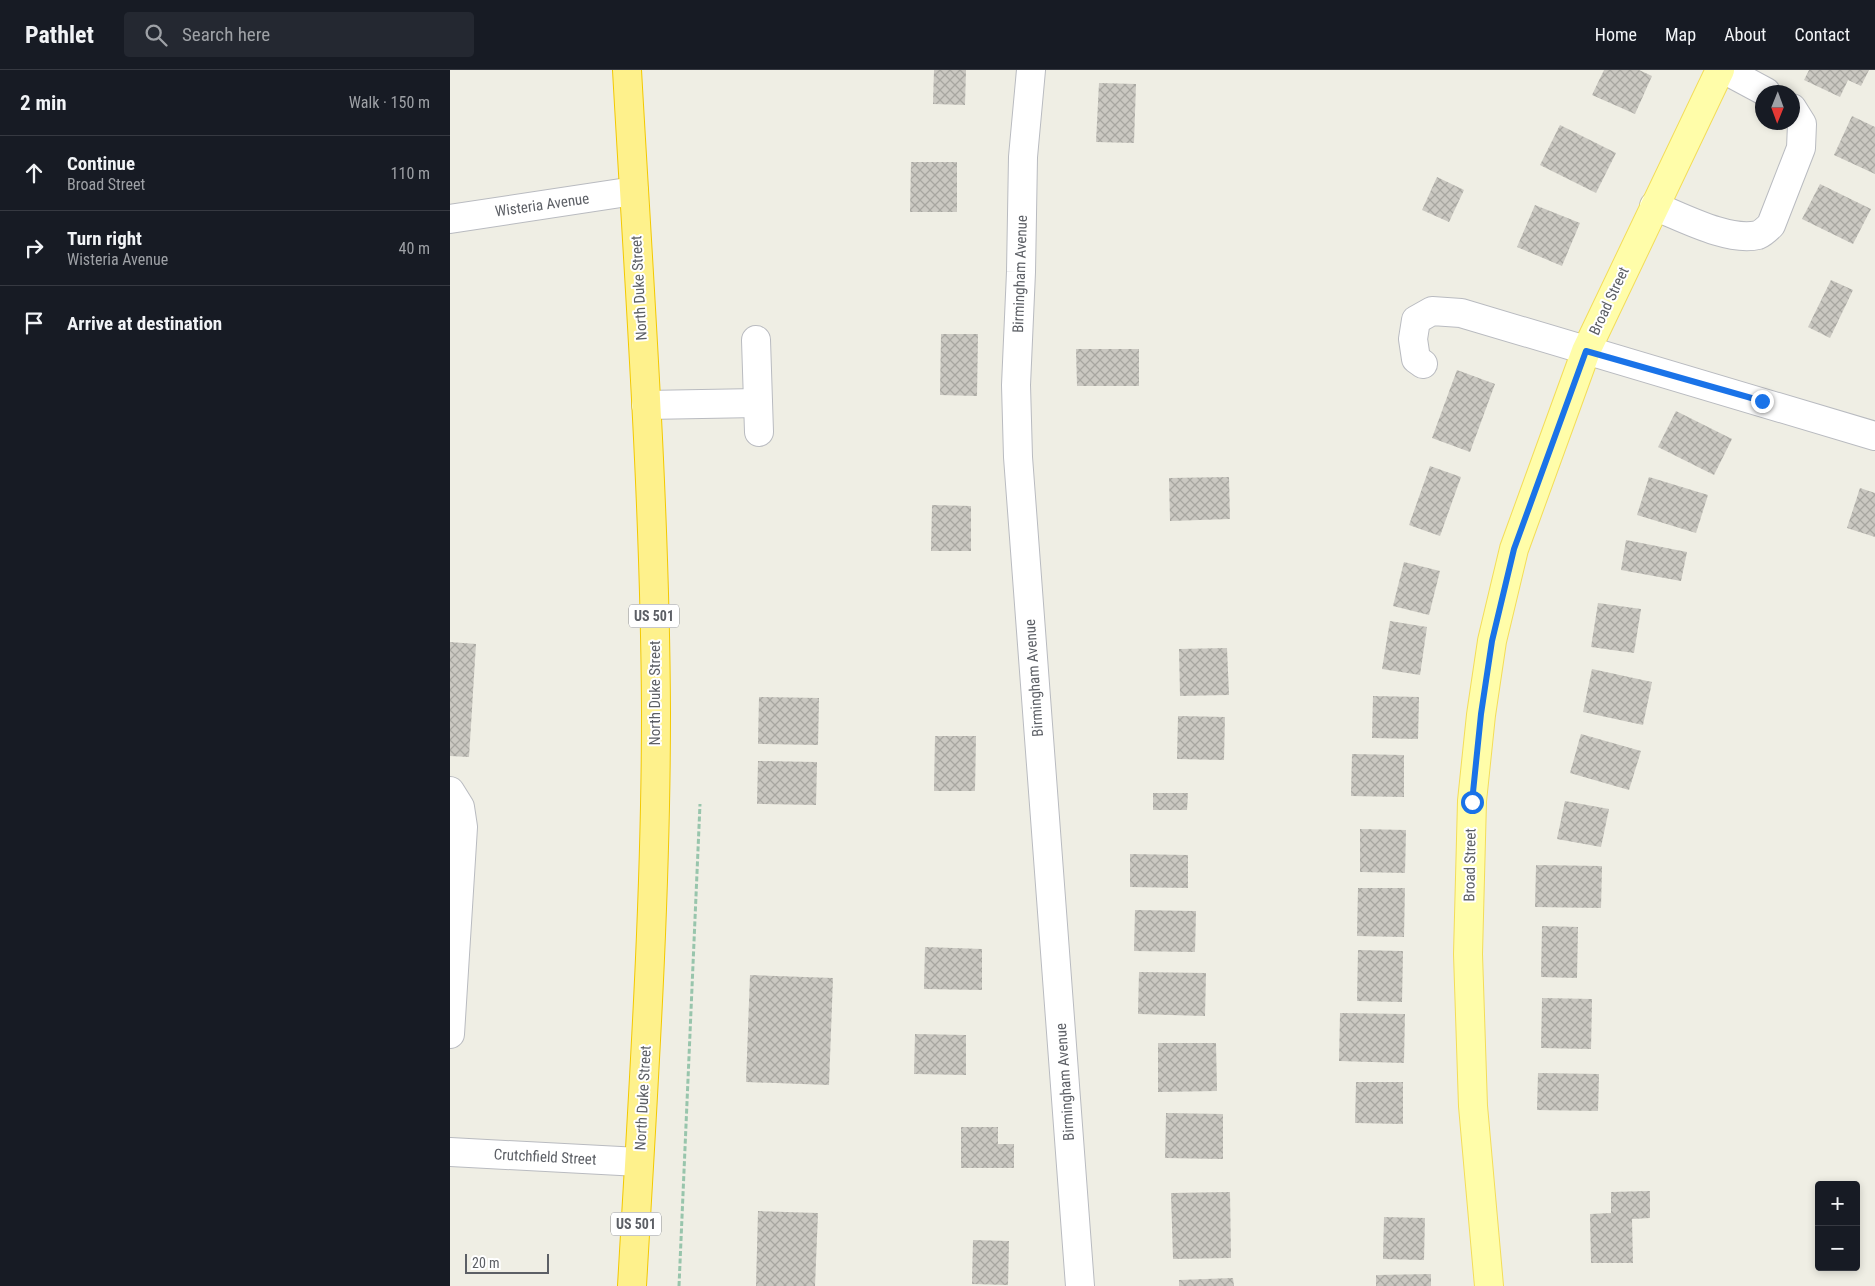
<!DOCTYPE html>
<html lang="en">
<head>
<meta charset="utf-8">
<style>
  body { margin:0; font-family:"Roboto Condensed",sans-serif; background:#242831; color:#f1f3f6 }
  .controls { position:absolute; right:15px; bottom:15px; display:grid; overflow:hidden; border-radius:5px; box-shadow:0 2px 8px #0003 }
  .controls button { width:45px; height:45px; display:grid; place-items:center; padding:0; border:0; border-bottom:1px solid #363941; background:#171b24; color:#f1f3f6; font:25px sans-serif }
  .compass { position:absolute; left:1305px; top:15px; width:45px; height:45px; border-radius:50%; background:#171b24; box-shadow:0 2px 8px #0003; rotate:181deg }
  .scale { position:absolute; left:15px; bottom:12px; width:84px; box-sizing:border-box; padding-left:5px; border:2px solid #5c5f65; border-top:0; font-size:14px; line-height:18px; white-space:nowrap; color:#5c5f65; -webkit-text-stroke:4px #fff; paint-order:stroke }
  .stop { position:absolute; width:15px; height:15px; margin:-11px; border:4px solid #1a73e8; border-radius:50%; background:#fff }
  .stop.end { background:#1a73e8; border-color:#fff; box-shadow:0 1px 5px #0008 }
  .list { margin:0; padding:0; list-style:none }
  h2 { display:flex; justify-content:space-between; align-items:center; height:65px; margin:0; padding:0 20px; font-size:21px }
  h2 small { font-size:16px; font-weight:400; color:#9ea1a6 }
  .list li { display:grid; grid-template-columns:32px 1fr auto; gap:15px; align-items:center; box-sizing:border-box; height:75px; padding:0 20px; border-top:1px solid #363941 }
  .list b { display:block; font-size:19px; white-space:nowrap }
  .list p { margin:0; font-size:16px; white-space:nowrap; color:#9ea1a6 }
  .list em { font-size:16px; font-style:normal; color:#9ea1a6 }
  .icon { flex:none; width:28px; height:28px; fill:none; stroke:currentColor; stroke-width:2; stroke-linecap:round; stroke-linejoin:round }
  .map { position:relative; flex:none; width:1425px; height:1216px; overflow:hidden }
  header { display:flex; align-items:center; gap:30px; box-sizing:border-box; height:70px; padding:0 25px; background:#171b24; border-bottom:1px solid #363941 }
  header strong { font-size:24px }
  nav { display:flex; gap:28px; margin-inline-start:auto; font-size:18px }
  .search { width:350px; height:45px; background:#242831; display:flex; align-items:center; gap:12px; box-sizing:border-box; padding:0 18px; border-radius:5px; color:#9ea1a6; font-size:19px }
  main { display:flex }
  aside { flex:1; background:#171b24 }
  .map>svg:first-child { display:block }
</style>
</head>
<body>
<header>
<strong>Pathlet</strong>
<div class="search"><svg class="icon" aria-label="search" viewBox="0 0 24 24"><circle cx="10" cy="10" r="6"/><path d="M15 15l6 6"/></svg>Search here</div>
<nav><a>Home</a><a>Map</a><a>About</a><a>Contact</a></nav>
</header>
<main>
<aside>
<h2>2 min<small>Walk · 150 m</small></h2>
<ul class="list">
<li><svg class="icon" aria-label="ahead" viewBox="0 0 24 24"><path d="M12 20V5M6 11l6-6 6 6"/></svg><div><b>Continue</b><p>Broad Street</p></div><em>110 m</em></li>
<li><svg class="icon" aria-label="right" viewBox="0 0 24 24"><path d="M7 20v-9h11M14 6l5 5-5 5"/></svg><div><b>Turn right</b><p>Wisteria Avenue</p></div><em>40 m</em></li>
<li><svg class="icon" aria-label="arrive" viewBox="0 0 24 24"><path d="M6 21V4h12l-3 4 3 4H6"/></svg><div><b>Arrive at destination</b></div></li>
</ul>
</aside>
<div class="map">
<svg width="1425" height="1216" viewBox="0 0 1425 1216">
  <defs>
    <pattern id="building-cross-hatch" width="8" height="8" patternUnits="userSpaceOnUse" patternTransform="scale(1.25)"><rect width="8" height="8" fill="#cac8c1"/><path d="M0 0l8 8M0 8l8-8" fill="none" stroke="#a7a6a0"/></pattern>
  </defs>
  <rect width="100%" height="100%" fill="#efeee4"/>
  <g fill="url(#building-cross-hatch)">
    <polygon points="484,0 516,0 515,35 483,34"/>
    <polygon points="1154,0 1189,0 1202,6 1185,44 1142,25"/>
    <polygon points="1359,0 1419,0 1411,16 1398,10 1390,27 1354,10"/>
    <polygon points="649,13 686,14 684,73 646,72"/>
    <polygon points="1402,46 1425,57 1425,104 1384,85"/>
    <polygon points="1110,55 1166,83 1146,123 1090,95"/>
    <polygon points="461,92 507,92 507,142 460,142"/>
    <polygon points="987,107 1014,120 999,152 972,140"/>
    <polygon points="1370,114 1421,139 1403,174 1352,149"/>
    <polygon points="1085,135 1130,153 1112,196 1067,177"/>
    <polygon points="1381,210 1403,220 1380,268 1358,257"/>
    <polygon points="491,264 528,264 527,326 490,325"/>
    <polygon points="626,279 689,279 689,316 627,316"/>
    <polygon points="1007,300 1045,314 1020,382 982,368"/>
    <polygon points="1226,341 1282,369 1264,405 1208,377"/>
    <polygon points="980,396 1011,407 990,466 959,455"/>
    <polygon points="779,407 780,449 720,451 719,408"/>
    <polygon points="1199,407 1258,425 1246,463 1187,445"/>
    <polygon points="1410,418 1425,423 1425,467 1397,458"/>
    <polygon points="482,435 521,436 521,481 481,481"/>
    <polygon points="1176,470 1237,482 1231,511 1171,500"/>
    <polygon points="954,492 990,501 979,545 943,536"/>
    <polygon points="1148,533 1191,539 1184,583 1141,577"/>
    <polygon points="940,551 977,557 970,605 932,599"/>
    <polygon points="0,572 26,574 19,687 0,686"/>
    <polygon points="777,578 779,625 730,626 729,579"/>
    <polygon points="1142,599 1202,612 1193,655 1133,642"/>
    <polygon points="923,626 969,627 968,669 922,668"/>
    <polygon points="309,627 369,628 368,675 308,674"/>
    <polygon points="728,646 775,647 774,690 727,689"/>
    <polygon points="1131,664 1191,681 1179,720 1120,703"/>
    <polygon points="485,666 526,666 525,721 484,721"/>
    <polygon points="902,684 954,685 954,727 901,726"/>
    <polygon points="308,691 367,692 366,735 307,734"/>
    <polygon points="703,723 738,723 737,740 703,740"/>
    <polygon points="1115,731 1159,739 1151,777 1107,769"/>
    <polygon points="910,759 956,760 955,803 910,802"/>
    <polygon points="680,784 738,785 738,818 680,817"/>
    <polygon points="1086,795 1152,796 1151,838 1085,837"/>
    <polygon points="908,818 955,818 954,867 907,866"/>
    <polygon points="685,840 746,841 745,882 684,881"/>
    <polygon points="1092,856 1128,857 1127,908 1091,907"/>
    <polygon points="475,877 532,879 532,920 474,919"/>
    <polygon points="908,880 953,881 952,932 907,931"/>
    <polygon points="689,902 756,903 755,946 688,944"/>
    <polygon points="300,905 383,908 379,1015 296,1012"/>
    <polygon points="1092,928 1142,929 1141,979 1091,978"/>
    <polygon points="890,943 955,944 954,993 889,991"/>
    <polygon points="465,964 516,965 516,1005 464,1004"/>
    <polygon points="708,973 766,973 767,1021 708,1022"/>
    <polygon points="1088,1003 1149,1004 1148,1041 1087,1040"/>
    <polygon points="906,1012 953,1012 953,1054 905,1053"/>
    <polygon points="716,1043 773,1044 773,1089 715,1088"/>
    <polygon points="511,1057 548,1057 548,1074 564,1074 564,1098 511,1098"/>
    <polygon points="1200,1121 1200,1148 1182,1149 1183,1193 1141,1193 1140,1144 1161,1143 1161,1122"/>
    <polygon points="780,1122 781,1188 723,1189 721,1123"/>
    <polygon points="308,1141 368,1143 365,1216 306,1216"/>
    <polygon points="934,1147 975,1148 974,1190 933,1189"/>
    <polygon points="523,1170 559,1171 558,1215 522,1214"/>
    <polygon points="981,1204 981,1216 926,1216 926,1205"/>
    <polygon points="783,1208 784,1216 729,1216 729,1210"/>
  </g>
  <g fill="none" stroke-linecap="round" stroke-linejoin="round">
    <g stroke="#b9bbc0" stroke-width="30">
      <g id="minor">
        <polyline points="581,0 573,87 571,202 566,315 568,387 630,1216"/>
        <polyline points="1275,0 1316,22"/>
        <path d="M 1204,136 C 1232,147 1278,172 1308,165 C 1313,163 1317,159 1321,155 L 1351,78 L 1352,54 L 1342,38"/>
        <polyline points="0,149 184,121"/>
        <polyline points="306,270 309,362"/>
        <polyline points="973,294 966,289 963,269 966,250 982,241 1011,243 1425,366"/>
        <polyline points="196,335 308,333"/>
        <polyline points="0,721 10,737 13,757 0,964"/>
        <polyline points="0,1082 189,1092"/>
      </g>
    </g>
    <g stroke="#f3dd59" stroke-width="30">
      <polyline id="major" points="1039,1216 1023,1036 1018,884 1022,731 1031,645 1042,571 1064,479 1136,281 1270,0"/>
    </g>
    <g stroke="#f3c900" stroke-width="30">
      <path id="highway" d="M 177,0 C 189,214 205,428 206,642 C 206,833 193,1025 182,1216"/>
    </g>
    <polyline stroke="#98c5ac" stroke-width="3" stroke-dasharray="5 2.5" stroke-linecap="butt" points="229,1216 250,734"/>
    <use href="#minor" stroke="#fff" stroke-width="28"/>
    <use href="#major" stroke="#fffda9" stroke-width="28"/>
    <use href="#highway" stroke="#fef18c" stroke-width="28"/>
  </g>
  <g fill="none" stroke-linecap="round" stroke-linejoin="round">
    <polyline stroke="#1a73e8" stroke-width="6" points="1022,732 1031,644 1042,571 1064,479 1136,281 1312,331"/>
  </g>
  <g text-anchor="middle" stroke-width="4" stroke-linejoin="round" paint-order="stroke">
    <g fill="#fff" stroke="#8d8f93" stroke-width="1">
      <rect x="179" y="534.5" width="50" height="23" rx="4"/>
      <rect x="161" y="1142.5" width="50" height="23" rx="4"/>
    </g>
    <g font-size="14" font-weight="bold" fill="#5c5f65">
      <text x="204" y="551">US 501</text>
      <text x="186" y="1159">US 501</text>
    </g>
    <g font-size="15" fill="#5c5f65" stroke="#fff">
      <text transform="translate(92 135) rotate(-8)" y="5">Wisteria Avenue</text>
      <text transform="translate(570 204) rotate(-88)" y="5">Birmingham Avenue</text>
      <text transform="translate(189 218) rotate(-93)" y="5">North Duke Street</text>
      <text transform="translate(1159 231) rotate(-65)" y="5">Broad Street</text>
      <text transform="translate(584 608) rotate(-94)" y="5">Birmingham Avenue</text>
      <text transform="translate(205 623) rotate(-90)" y="5">North Duke Street</text>
      <text transform="translate(1020 795) rotate(-89)" y="5">Broad Street</text>
      <text transform="translate(615 1012) rotate(-94)" y="5">Birmingham Avenue</text>
      <text transform="translate(193 1028) rotate(-87)" y="5">North Duke Street</text>
      <text transform="translate(95 1087) rotate(3)" y="5">Crutchfield Street</text>
    </g>
  </g>
</svg>
<div class="controls">
<button>+</button>
<button>−</button>
</div>
<svg class="compass" viewBox="-18 -18 36 36"><path d="M0-13l5 13h-10z" fill="#e53935"/><path d="M0 13l5-13h-10z" fill="#9ea1a6"/></svg>
<div class="scale">20 m</div>
<div class="stop" style="left:1022px;top:732px"></div>
<div class="stop end" style="left:1312px;top:331px"></div>
</div>
</main>
</body>
</html>
